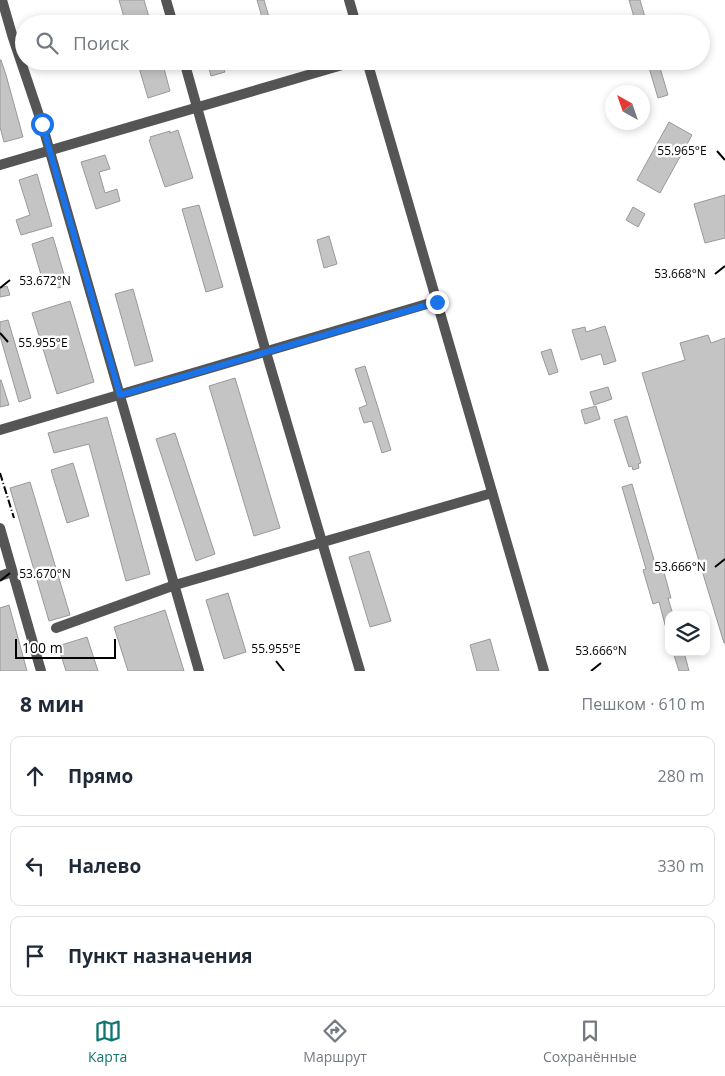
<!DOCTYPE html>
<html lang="ru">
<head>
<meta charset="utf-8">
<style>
  body { margin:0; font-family:"Open Sans",sans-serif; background:#f2f2f3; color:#1f2937 }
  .controls { position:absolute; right:15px; bottom:15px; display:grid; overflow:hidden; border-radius:10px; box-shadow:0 2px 8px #0003 }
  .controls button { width:45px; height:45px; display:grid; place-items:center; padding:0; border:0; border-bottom:1px solid #e0e1e3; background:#fff; color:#1f2937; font:25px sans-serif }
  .compass { position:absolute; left:605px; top:85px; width:45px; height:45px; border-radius:50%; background:#fff; box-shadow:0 2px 8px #0003; rotate:320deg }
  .scale { position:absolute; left:15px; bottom:12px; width:101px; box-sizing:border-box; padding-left:5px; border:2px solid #000; border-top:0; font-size:14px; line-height:18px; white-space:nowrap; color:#000; -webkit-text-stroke:4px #fff; paint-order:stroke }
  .stop { position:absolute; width:15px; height:15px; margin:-11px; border:4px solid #1a73e8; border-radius:50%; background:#fff }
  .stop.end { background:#1a73e8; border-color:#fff; box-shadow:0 1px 5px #0008 }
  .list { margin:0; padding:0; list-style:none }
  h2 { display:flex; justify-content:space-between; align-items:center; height:65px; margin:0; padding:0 20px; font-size:21px }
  h2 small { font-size:16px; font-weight:400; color:#747a83 }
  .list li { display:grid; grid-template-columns:32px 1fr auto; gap:15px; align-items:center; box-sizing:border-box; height:80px; margin:0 10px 10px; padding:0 10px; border:1px solid #e0e1e3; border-radius:10px }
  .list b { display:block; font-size:19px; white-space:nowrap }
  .list em { font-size:16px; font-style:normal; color:#747a83 }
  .icon { flex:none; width:28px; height:28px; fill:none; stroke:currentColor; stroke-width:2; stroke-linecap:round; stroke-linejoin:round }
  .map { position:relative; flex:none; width:725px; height:671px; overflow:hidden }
  .search { position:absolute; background:#fff; box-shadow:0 2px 8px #0003; left:15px; right:15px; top:15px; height:55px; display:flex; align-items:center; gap:12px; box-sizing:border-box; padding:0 18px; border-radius:28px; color:#747a83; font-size:19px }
  .sheet { height:335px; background:#fff }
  nav { display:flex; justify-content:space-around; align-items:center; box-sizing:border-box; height:70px; border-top:1px solid #e0e1e3; background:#fff; font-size:14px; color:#747a83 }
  nav a { display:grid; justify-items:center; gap:2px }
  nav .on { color:#0f766e }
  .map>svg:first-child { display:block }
</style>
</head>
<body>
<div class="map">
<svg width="725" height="671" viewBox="0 0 725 671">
  <rect width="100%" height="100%" fill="#fff"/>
  <g fill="#c4c4c4" stroke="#999">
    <polygon points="119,0 144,0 151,24 126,24"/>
    <polygon points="257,0 264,0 271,24 264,24"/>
    <polygon points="629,0 640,0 647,24 636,24"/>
    <polygon points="0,60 1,60 6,75 23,137 4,142 0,127"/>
    <polygon points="137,61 162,61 170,91 148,98"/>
    <polygon points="207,61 220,61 225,72 211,76"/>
    <polygon points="647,61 658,61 668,95 658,98"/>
    <polygon points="669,122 692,135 660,193 637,180"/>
    <polygon points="178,130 193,178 165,187 149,140 151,139 150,137 170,131 170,133"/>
    <polygon points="105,155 110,169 99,172 105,193 117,189 120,201 96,209 81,162"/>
    <polygon points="37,174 52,226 21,235 16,220 30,215 19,180"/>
    <polygon points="725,195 725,238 705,243 694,204"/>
    <polygon points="199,205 223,287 206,292 182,209"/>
    <polygon points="633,207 645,214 638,227 626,220"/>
    <polygon points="329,236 337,264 324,268 317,240"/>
    <polygon points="53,237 67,285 58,288 56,282 44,285 32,244"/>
    <polygon points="7,286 10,295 0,297 0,288"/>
    <polygon points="133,289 153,361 135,366 115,294"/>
    <polygon points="70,301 94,382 57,394 32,313"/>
    <polygon points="8,320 31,398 19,402 0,336 0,322"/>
    <polygon points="605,326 616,361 604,365 601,354 581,360 572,330 585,327 586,332"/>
    <polygon points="708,335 711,343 725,338 725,643 724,643 642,373 685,360 680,343"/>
    <polygon points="551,349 558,372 549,375 541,352"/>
    <polygon points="365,366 391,450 382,453 372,421 364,423 359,408 367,405 355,369"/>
    <polygon points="235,378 280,528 254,536 209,386"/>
    <polygon points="0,380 1,380 9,405 0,407"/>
    <polygon points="608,387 612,399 594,405 590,392"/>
    <polygon points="596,406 600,419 585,424 581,410"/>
    <polygon points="627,416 641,463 638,464 639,468 633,470 632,466 629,467 614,420"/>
    <polygon points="107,417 150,574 126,581 89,444 54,453 48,433"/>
    <polygon points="175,433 215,554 196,561 156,439"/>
    <polygon points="73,463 89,516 67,523 51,470"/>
    <polygon points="30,482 70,615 49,621 10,488"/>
    <polygon points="632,484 656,567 662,565 671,598 668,598 673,615 669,615 669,631 667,632 659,602 653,604 643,570 646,569 622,487"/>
    <polygon points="369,551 391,621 370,627 349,557"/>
    <polygon points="228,593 246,652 224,659 206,600"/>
    <polygon points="9,605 27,671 0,671 0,608"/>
    <polygon points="165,610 184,671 128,671 114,627"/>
    <polygon points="87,637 98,671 66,671 58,646"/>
    <polygon points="490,639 499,671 477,671 470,645"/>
    <polygon points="673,652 684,652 689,671 679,671"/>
  </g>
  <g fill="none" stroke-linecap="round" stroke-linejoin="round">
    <g stroke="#555" stroke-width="10">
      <polyline points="2,0 13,38 42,124 199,671"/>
      <polyline points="166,0 173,24"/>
      <polyline points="349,0 356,24"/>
      <polyline points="184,61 266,352 360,671"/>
      <polyline points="367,61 544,671"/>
      <polyline points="0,165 356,61"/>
      <polyline points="0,430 437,301"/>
      <polyline points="0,528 41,671"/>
      <polyline points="0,576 12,572"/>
      <polyline points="56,628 175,585 492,493"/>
    </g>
    <polyline stroke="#000" stroke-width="2" stroke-dasharray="8 2.5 1 2.5" stroke-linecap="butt" points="0,473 14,518"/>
  </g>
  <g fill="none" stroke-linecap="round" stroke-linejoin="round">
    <polyline stroke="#1a73e8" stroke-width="6" points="42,124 120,395 437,302"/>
  </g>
  <path fill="none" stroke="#000" stroke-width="2" d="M 717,151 L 725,160M 715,274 L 725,266M 0,288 L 10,280M 0,333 L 8,342M 715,567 L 725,559M 0,581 L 10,573M 276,661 L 284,671M 591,671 L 601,663"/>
  <g font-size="12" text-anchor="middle" fill="#000" stroke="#fff" stroke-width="5" stroke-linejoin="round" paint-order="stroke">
    <text x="682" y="155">55.965°E</text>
    <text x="680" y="278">53.668°N</text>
    <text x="45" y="285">53.672°N</text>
    <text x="43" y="347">55.955°E</text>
    <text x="680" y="571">53.666°N</text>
    <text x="45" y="578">53.670°N</text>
    <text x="276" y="653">55.955°E</text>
    <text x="601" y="655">53.666°N</text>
  </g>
</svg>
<div class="controls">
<button><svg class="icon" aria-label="layers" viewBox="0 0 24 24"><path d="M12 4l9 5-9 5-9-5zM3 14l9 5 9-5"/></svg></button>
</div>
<svg class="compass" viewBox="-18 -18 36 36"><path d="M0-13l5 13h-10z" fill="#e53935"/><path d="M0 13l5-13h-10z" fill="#747a83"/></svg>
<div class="scale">100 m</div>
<div class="stop" style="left:42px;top:124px"></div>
<div class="stop end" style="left:437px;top:302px"></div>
<div class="search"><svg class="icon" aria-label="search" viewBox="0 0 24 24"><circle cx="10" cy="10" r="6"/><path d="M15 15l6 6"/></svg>Поиск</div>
</div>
<section class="sheet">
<h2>8 мин<small>Пешком · 610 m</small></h2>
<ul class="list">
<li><svg class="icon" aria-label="ahead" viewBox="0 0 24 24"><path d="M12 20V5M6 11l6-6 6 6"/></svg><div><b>Прямо</b></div><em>280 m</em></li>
<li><svg class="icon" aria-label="left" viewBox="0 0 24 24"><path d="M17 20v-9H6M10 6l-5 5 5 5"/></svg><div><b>Налево</b></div><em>330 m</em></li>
<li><svg class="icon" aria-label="arrive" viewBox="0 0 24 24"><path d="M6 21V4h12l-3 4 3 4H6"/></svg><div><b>Пункт назначения</b></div></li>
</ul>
</section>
<nav>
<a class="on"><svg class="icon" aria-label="map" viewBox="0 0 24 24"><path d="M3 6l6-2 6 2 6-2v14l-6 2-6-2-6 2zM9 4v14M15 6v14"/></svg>Карта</a>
<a><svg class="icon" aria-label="directions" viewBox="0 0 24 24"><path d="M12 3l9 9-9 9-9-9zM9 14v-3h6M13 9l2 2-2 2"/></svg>Маршрут</a>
<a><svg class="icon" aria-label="saved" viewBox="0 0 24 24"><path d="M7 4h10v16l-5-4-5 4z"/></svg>Сохранённые</a>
</nav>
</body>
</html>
